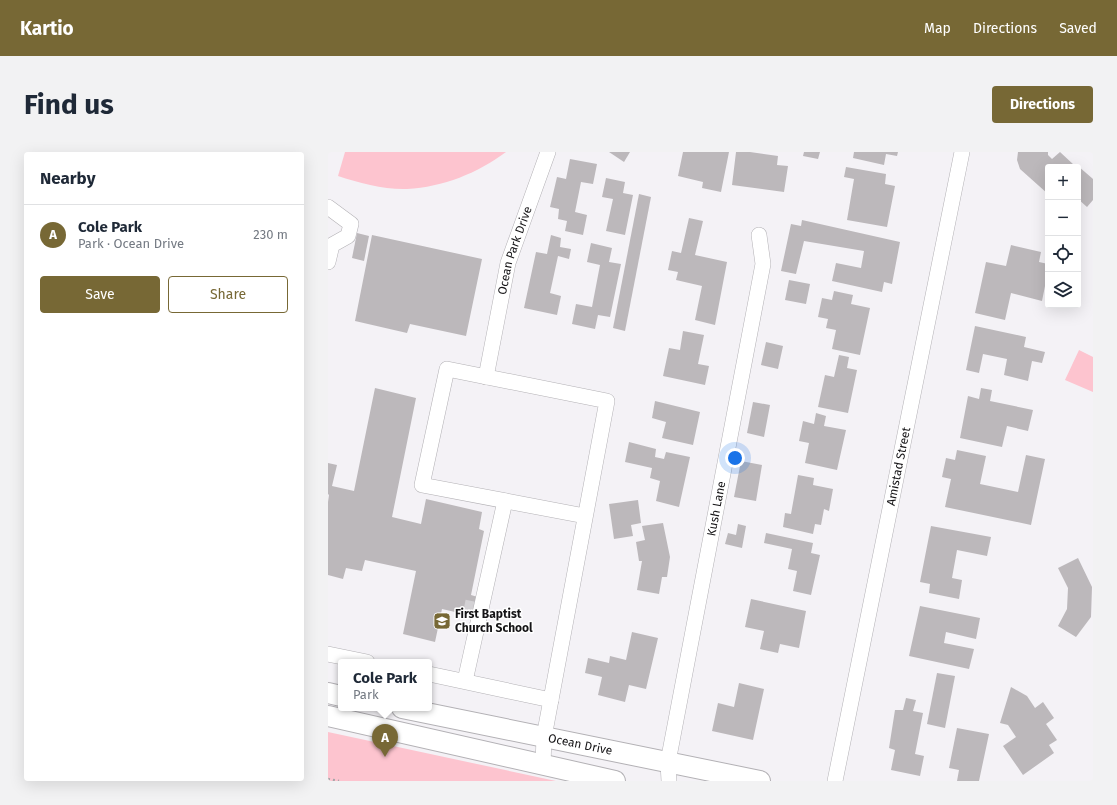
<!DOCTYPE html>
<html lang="en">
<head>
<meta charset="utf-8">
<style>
  body { margin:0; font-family:"Fira Sans",sans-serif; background:#f2f2f3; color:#1f2937 }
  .controls { position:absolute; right:12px; top:12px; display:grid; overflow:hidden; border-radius:4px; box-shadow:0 4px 16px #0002 }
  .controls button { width:36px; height:36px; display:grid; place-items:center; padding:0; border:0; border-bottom:1px solid #e0e1e3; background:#fff; color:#1f2937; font:20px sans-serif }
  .you { position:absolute; left:407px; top:306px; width:14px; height:14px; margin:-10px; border:3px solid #fff; border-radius:50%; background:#1a73e8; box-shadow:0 0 0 6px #1a73e833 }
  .badge { display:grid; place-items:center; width:26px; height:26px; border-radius:50%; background:#776835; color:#fff; font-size:13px; font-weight:700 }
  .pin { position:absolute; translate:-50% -33px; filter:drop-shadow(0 1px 2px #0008) }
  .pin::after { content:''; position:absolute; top:21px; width:14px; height:12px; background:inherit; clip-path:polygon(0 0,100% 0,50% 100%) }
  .popup { position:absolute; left:10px; top:507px; width:94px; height:52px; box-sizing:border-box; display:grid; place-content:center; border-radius:4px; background:#fff; filter:drop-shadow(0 1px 3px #0005); font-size:13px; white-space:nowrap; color:#747a83 }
  .popup b { font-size:15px; color:#1f2937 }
  .popup::after { content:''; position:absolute; left:50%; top:100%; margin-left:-8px; border:8px solid transparent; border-top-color:#fff }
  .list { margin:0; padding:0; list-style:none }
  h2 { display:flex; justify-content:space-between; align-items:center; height:52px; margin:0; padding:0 16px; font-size:17px }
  h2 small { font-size:13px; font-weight:400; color:#747a83 }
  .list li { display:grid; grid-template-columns:26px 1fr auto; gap:12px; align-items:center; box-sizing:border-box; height:60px; padding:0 16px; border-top:1px solid #e0e1e3 }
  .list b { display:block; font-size:15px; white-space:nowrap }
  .list p { margin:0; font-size:13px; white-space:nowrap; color:#747a83 }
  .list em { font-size:13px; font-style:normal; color:#747a83 }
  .actions { display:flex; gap:8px; padding:12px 16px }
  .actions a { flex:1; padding:9px 0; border:1px solid #776835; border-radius:4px; text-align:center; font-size:14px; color:#776835 }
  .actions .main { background:#776835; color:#fff }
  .icon { flex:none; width:22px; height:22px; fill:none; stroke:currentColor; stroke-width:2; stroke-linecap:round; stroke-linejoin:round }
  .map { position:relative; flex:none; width:765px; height:629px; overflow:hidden; border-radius:4px }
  header { display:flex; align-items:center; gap:24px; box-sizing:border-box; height:56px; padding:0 20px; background:#776835; color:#fff }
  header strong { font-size:19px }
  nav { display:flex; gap:22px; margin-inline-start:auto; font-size:14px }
  .intro { display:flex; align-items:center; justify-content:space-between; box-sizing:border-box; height:96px; padding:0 24px }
  h1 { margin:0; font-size:28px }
  .button { padding:10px 18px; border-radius:4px; background:#776835; color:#fff; font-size:14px; font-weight:700 }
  main { display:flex; gap:24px; padding:0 24px }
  aside { flex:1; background:#fff; border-radius:4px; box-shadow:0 4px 16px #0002 }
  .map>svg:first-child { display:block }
</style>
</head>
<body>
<header>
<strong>Kartio</strong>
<nav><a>Map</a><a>Directions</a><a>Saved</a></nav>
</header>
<div class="intro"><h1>Find us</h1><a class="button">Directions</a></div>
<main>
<aside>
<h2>Nearby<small></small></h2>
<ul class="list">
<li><span class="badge">A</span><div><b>Cole Park</b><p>Park · Ocean Drive</p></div><em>230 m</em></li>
</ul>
<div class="actions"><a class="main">Save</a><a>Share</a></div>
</aside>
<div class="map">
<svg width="765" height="629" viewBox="0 0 765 629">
  <rect width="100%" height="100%" fill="#f4f2f6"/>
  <g fill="#fdc4cf">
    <path d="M 17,0 L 178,0 C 150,21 115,35 79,37 C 58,38 31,31 10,24 Z"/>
    <polygon points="751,198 765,205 765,240 737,228"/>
    <polygon points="0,580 228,629 0,629"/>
  </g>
  <g fill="#bcb8bb">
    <polygon points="281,0 302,0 296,10"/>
    <polygon points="355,0 401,0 393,40 374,36 375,30 350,24"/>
    <polygon points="408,0 422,0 450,4 449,13 460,14 456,40 404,33"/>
    <polygon points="476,0 492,0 490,7 475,4"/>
    <polygon points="526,0 570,0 569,4 558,2 556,13 525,6"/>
    <polygon points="690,0 720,0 720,3 724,7 732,0 746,13 744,15 720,15 720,42 692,17 689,8"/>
    <polygon points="242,7 269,12 265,32 253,30 247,60 259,63 255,83 237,79 239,69 230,67 231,57 222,55 229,25 238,27"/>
    <polygon points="750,14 765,27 765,48 759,55 750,47"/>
    <polygon points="518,15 558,22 557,32 567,34 559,75 519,68 526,27 516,25"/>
    <polygon points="278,26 297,30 295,41 305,43 297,83 278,79 285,47 274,45"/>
    <polygon points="311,42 323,45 297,179 285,176"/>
    <polygon points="361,66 375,69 367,103 399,110 387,173 367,168 374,134 348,128 350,120 340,118 344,99 353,101"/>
    <polygon points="474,68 572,90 564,132 556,130 554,140 504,129 508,111 533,116 536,99 476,89 468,122 453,119 463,72 473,74"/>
    <polygon points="29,81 41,84 36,109 24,106"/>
    <polygon points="44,83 154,107 138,184 82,172 79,181 27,169"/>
    <polygon points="223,83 233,86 232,95 243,97 241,107 230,104 222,141 233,144 229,163 196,156 208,100 219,102"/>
    <polygon points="263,91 284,96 281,110 293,112 282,165 270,163 267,177 244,172 248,152 264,155 272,113 259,110"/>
    <polygon points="683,93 713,100 711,110 720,112 720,119 714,149 683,141 677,168 647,161 658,110 678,114"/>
    <polygon points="461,128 482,132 478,152 457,148"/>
    <polygon points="506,139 525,143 523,152 542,156 532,203 504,197 508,178 498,176 500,167 490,165 494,146 504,148"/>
    <polygon points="647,174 698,185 696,195 717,200 714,211 704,209 700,229 676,223 679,207 655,202 651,221 638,218"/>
    <polygon points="355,179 376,183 370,212 381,214 377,233 335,224 341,196 352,198"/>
    <polygon points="438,190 455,194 450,217 433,213"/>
    <polygon points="511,203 521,205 519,216 529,218 520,261 490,255 497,223 506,225"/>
    <polygon points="47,236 88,246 64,365 93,372 98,347 154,360 151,377 156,379 143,443 153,446 149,465 114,457 107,490 75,482 88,419 37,408 34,419 18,416 15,427 0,423 0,350 1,343 0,342 0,311 9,313 4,334 26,339"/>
    <polygon points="653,236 664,238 662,249 705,258 700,279 679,274 674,295 632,286 640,244 651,247"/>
    <polygon points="327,249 372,260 365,293 334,286 338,270 324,266"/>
    <polygon points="425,250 442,253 436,285 419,281"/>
    <polygon points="488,261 498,264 496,274 518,278 509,318 477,311 481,291 471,289 475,269 486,272"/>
    <polygon points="301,290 328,297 327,305 336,307 338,300 362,305 351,355 328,349 332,329 322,326 324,316 297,310"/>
    <polygon points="629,298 658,304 652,332 690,340 698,303 717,307 703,373 617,355 623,327 614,325 618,306 627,308"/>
    <polygon points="413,309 434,313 428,349 406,345"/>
    <polygon points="470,323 486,326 485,333 505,337 501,359 496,357 493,373 487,372 485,382 455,375 457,361 463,362"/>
    <polygon points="310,348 313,371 303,373 305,384 286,387 281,352"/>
    <polygon points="335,371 342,405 339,425 334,425 331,442 309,438 314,409 311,409 308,390 317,388 314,374"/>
    <polygon points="410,372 418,374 414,396 397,392 400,381 408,383"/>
    <polygon points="603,374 663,385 659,404 629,398 624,426 634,428 631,447 601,441 602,432 592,430"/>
    <polygon points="438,381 485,391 483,401 492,403 483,443 465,439 469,419 460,417 464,397 436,391"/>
    <polygon points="750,406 764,435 763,465 748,485 730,474 739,457 740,436 730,416"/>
    <polygon points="423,447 478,459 471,496 452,492 450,501 432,497 436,479 417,475"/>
    <polygon points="592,454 652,466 648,487 618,480 616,491 646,497 641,517 581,504"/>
    <polygon points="304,480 330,486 318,537 301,533 297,550 270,543 274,525 257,521 260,506 281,511 282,504 298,508"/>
    <polygon points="609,521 627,524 617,576 599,572"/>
    <polygon points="411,531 436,537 425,588 384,579 390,551 406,555"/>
    <polygon points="683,535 699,544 707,556 715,550 726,566 718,572 729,588 721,593 726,601 695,623 675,594 688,585 680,573 672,571"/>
    <polygon points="578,546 588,548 585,559 595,561 587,602 596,604 592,624 563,618 567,598 561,596 567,558 575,558"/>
    <polygon points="629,576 661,582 651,629 629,629 631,618 621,616"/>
  </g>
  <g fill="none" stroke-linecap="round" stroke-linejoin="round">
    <polyline stroke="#d3d1d4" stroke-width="15" stroke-dasharray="15 8" stroke-linecap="butt" points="142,464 146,444"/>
    <g stroke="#b3b1b5" stroke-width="16">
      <g id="minor">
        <polyline points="0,55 23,72 20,84 4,93 0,110"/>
        <path id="s1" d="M 158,225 L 180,111 L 220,0"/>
        <polyline points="0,502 39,510"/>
        <polyline points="101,522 223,548"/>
        <polyline points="137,529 177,349"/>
        <polyline points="215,613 216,585 279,249 119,217 94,333 257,364"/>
        <path id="s2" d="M 341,629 L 340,610 L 435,112 L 431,83"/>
        <path id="s3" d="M 507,629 L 634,0"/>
      </g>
    </g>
    <g stroke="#b3b1b5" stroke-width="22">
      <g id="major">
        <polyline points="0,541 13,544"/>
        <path id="s4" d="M 74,556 L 432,629"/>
        <polyline points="0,564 287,629"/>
      </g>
    </g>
    <polyline stroke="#a7a6a9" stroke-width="2.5" stroke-dasharray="2 3" stroke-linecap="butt" points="0,627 11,629"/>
    <use href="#minor" stroke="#fff" stroke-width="15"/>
    <use href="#major" stroke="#fff" stroke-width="20"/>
  </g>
  <defs>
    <g id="school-square" transform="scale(0.9)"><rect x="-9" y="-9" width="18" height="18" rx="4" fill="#776835" stroke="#fff"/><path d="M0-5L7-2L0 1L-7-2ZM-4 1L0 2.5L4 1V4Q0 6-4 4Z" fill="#fff"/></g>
  </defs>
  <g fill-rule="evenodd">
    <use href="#school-square" x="114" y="469"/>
  </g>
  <g text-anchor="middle" stroke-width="3" stroke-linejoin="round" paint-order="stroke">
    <g font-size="12" fill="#151416" stroke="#fff">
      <text dy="4" stroke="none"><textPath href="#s1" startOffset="130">Ocean Park Drive</textPath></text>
      <text dy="4" stroke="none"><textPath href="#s3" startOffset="321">Amistad Street</textPath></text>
      <text dy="4" stroke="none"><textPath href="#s2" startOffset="277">Kush Lane</textPath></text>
      <text dy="4" stroke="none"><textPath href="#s4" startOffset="182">Ocean Drive</textPath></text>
    </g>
    <g font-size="12" font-weight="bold" fill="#151416" stroke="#fff" text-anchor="start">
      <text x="127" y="466">First Baptist<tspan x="127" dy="14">Church School</tspan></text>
    </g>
  </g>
</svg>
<div class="controls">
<button>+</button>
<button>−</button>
<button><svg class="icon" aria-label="locate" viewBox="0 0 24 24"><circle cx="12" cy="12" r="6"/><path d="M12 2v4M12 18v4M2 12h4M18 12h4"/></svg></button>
<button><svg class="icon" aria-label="layers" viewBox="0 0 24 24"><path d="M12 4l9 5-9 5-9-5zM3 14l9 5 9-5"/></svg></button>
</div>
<div class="you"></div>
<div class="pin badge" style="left:57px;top:605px">A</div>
<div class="popup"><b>Cole Park</b>Park</div>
</div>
</main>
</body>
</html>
